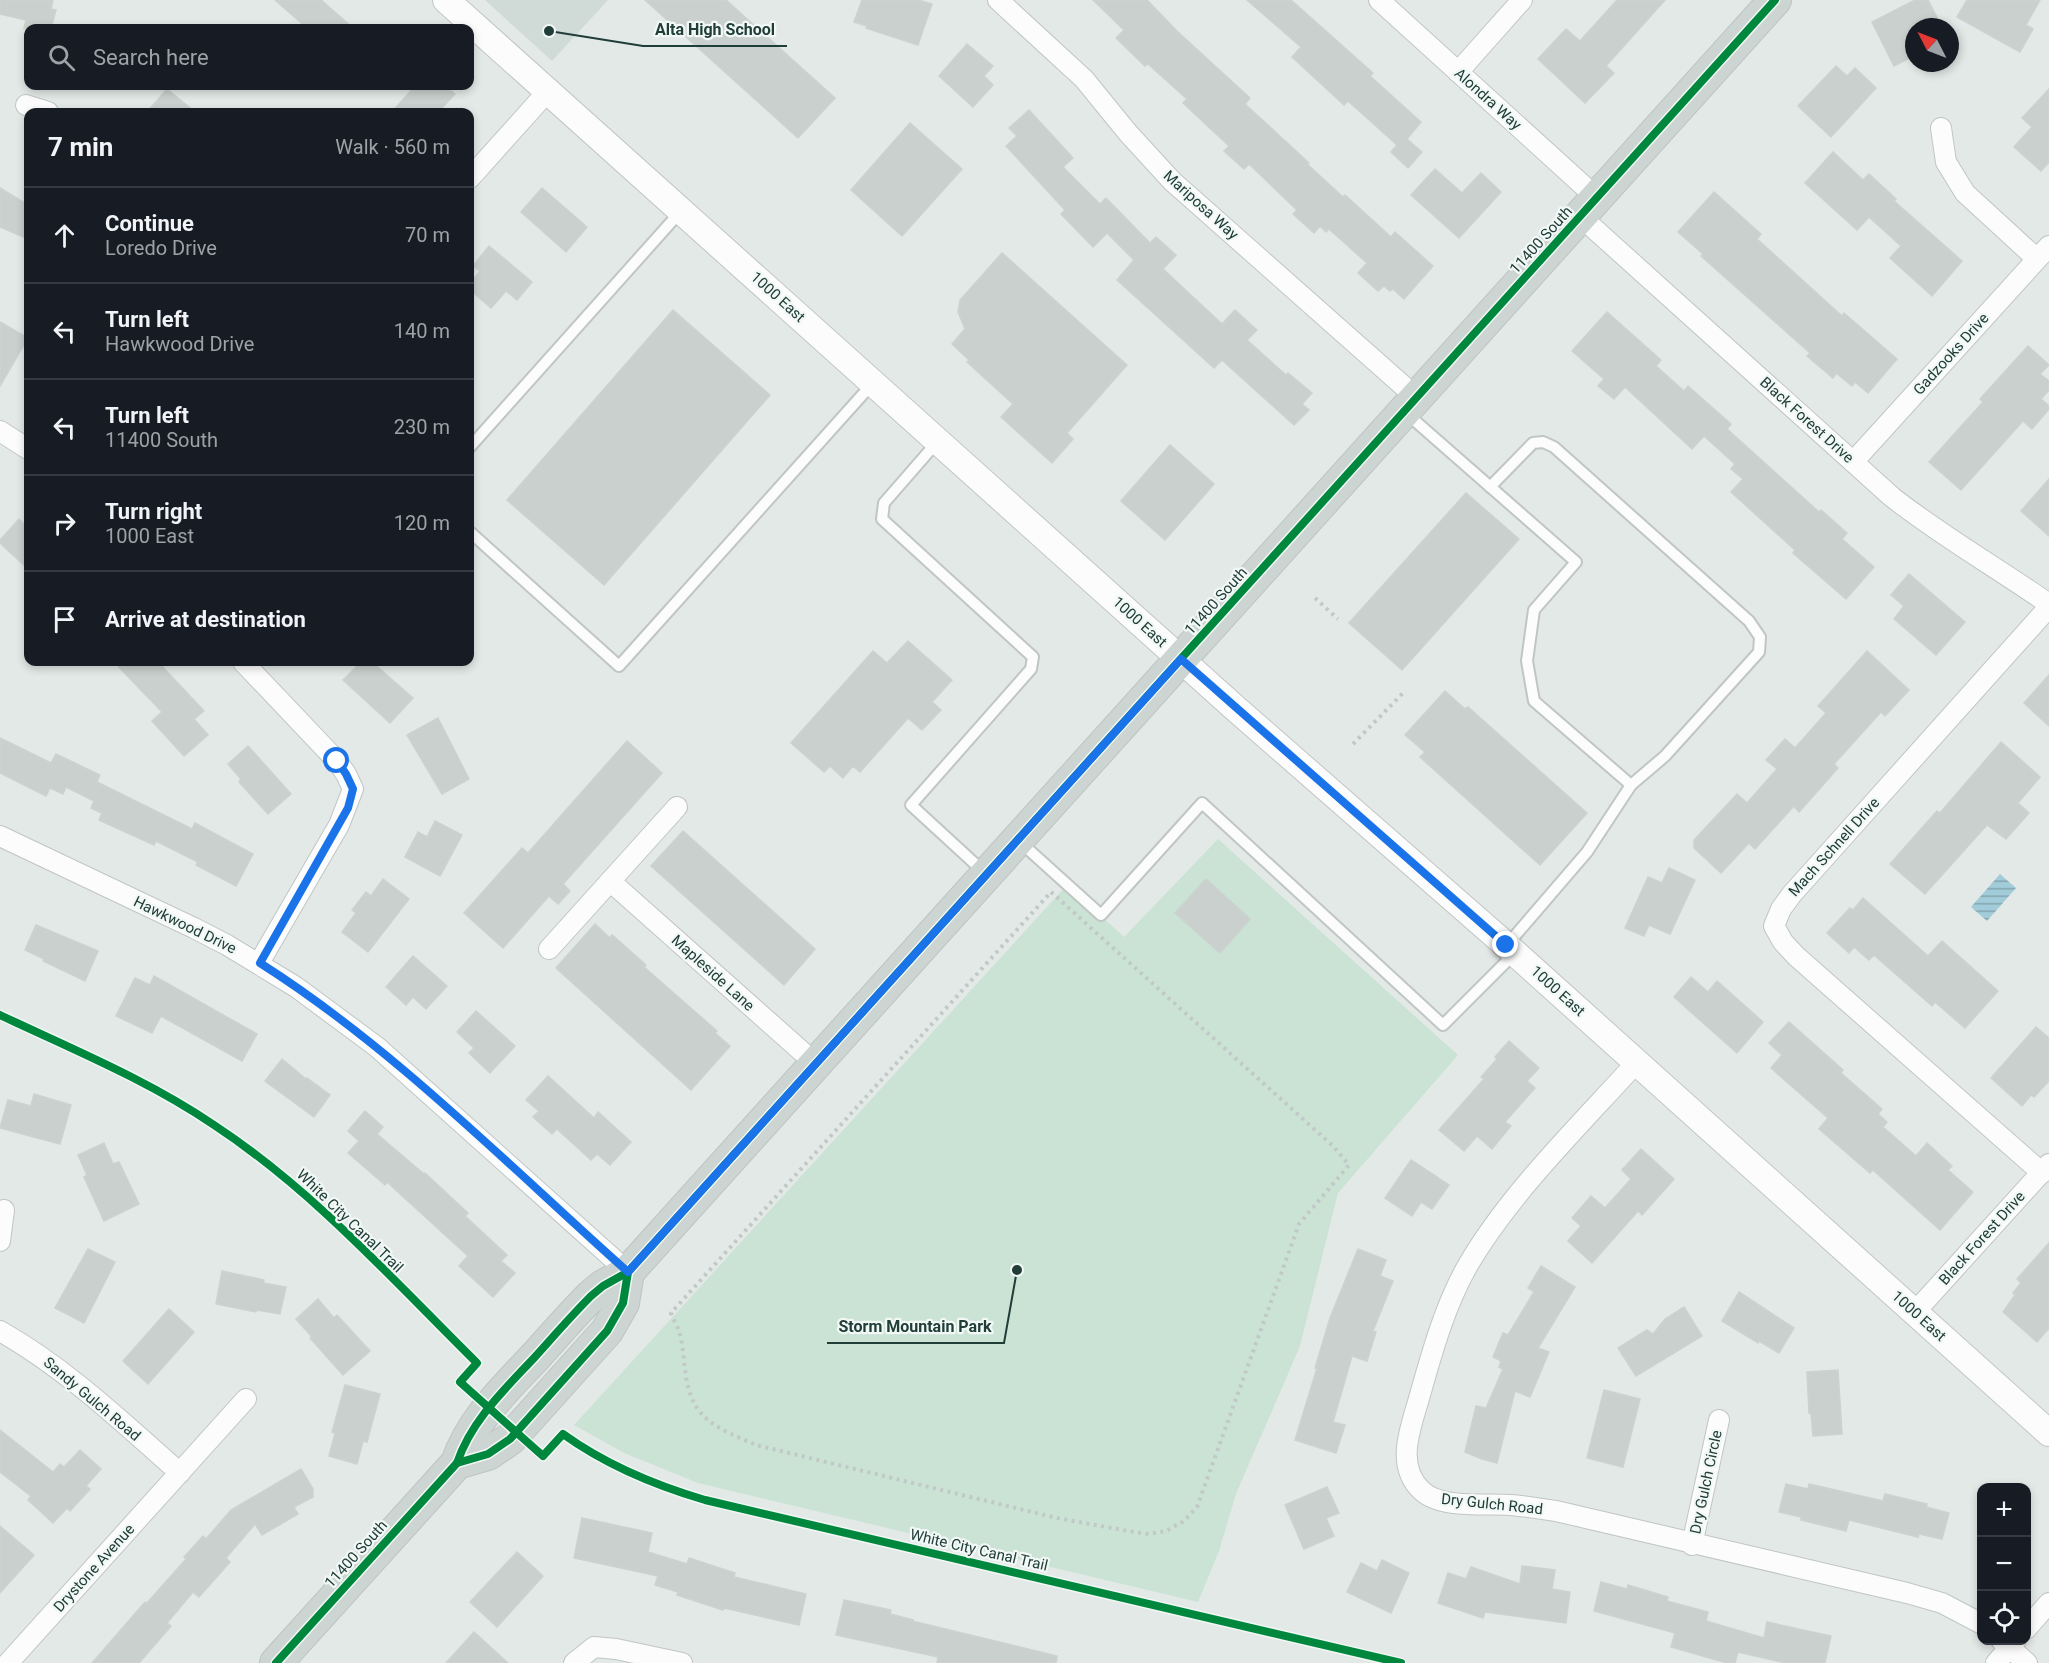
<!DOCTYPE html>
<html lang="en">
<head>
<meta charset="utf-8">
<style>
  body { margin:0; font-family:Roboto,sans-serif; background:#242831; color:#f1f3f6 }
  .controls { position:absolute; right:18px; bottom:18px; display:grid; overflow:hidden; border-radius:12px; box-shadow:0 3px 9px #0003 }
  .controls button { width:54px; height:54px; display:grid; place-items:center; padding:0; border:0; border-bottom:2px solid #363941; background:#171b24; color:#f1f3f6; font:30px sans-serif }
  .compass { position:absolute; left:1905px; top:18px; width:54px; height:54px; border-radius:50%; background:#171b24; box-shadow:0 3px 9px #0003; rotate:312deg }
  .stop { position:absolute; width:18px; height:18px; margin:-14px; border:4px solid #1a73e8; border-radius:50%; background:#fff }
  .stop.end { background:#1a73e8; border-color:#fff; box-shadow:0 2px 6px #0008 }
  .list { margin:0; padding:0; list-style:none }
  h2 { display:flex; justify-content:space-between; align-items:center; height:78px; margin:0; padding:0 24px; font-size:26px }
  h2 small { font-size:20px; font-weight:400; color:#9ea1a6 }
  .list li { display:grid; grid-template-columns:39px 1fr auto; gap:18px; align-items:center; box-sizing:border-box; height:96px; padding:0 24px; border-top:2px solid #363941 }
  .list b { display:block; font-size:22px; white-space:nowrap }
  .list p { margin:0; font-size:20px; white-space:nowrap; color:#9ea1a6 }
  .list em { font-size:20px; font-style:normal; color:#9ea1a6 }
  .icon { flex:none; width:33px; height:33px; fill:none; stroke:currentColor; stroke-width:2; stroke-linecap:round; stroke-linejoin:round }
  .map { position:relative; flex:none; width:2049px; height:1663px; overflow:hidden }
  .search { position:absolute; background:#171b24; box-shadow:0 3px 9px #0003; left:24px; top:24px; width:450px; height:66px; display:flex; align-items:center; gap:15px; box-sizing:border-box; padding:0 21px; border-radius:12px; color:#9ea1a6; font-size:22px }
  .panel { position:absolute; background:#171b24; box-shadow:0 3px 9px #0003; left:24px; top:108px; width:450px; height:558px; border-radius:12px }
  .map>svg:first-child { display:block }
</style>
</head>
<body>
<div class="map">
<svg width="2049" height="1663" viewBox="0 0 2049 1663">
  <defs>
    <pattern id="water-rules" width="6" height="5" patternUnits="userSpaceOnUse" patternTransform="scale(1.5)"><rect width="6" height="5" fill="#a2ccd9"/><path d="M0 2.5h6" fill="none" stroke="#84a7b1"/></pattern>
  </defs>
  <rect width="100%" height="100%" fill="#e3e9e7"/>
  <polygon fill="#d0dbd7" points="485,0 608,0 552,61"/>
  <polygon fill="#cbe3d5" points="1218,839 1458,1055 1338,1193 1300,1346 1236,1494 1219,1551 1198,1602 698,1483 624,1453 574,1425 1067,885 1124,937"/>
  <polygon fill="url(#water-rules)" points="2000,874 2016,888 1987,921 1971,907"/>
  <g fill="#cad0ce" stroke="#cbd2d0" stroke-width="1.5">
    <polygon points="0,0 53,0 51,9 56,10 51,28 24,28 26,20 0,14"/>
    <polygon points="275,0 321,0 353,28 307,28"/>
    <polygon points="645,0 726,0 835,98 798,138"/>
    <polygon points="862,0 918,0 932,4 918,45 866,28 867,26 854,22"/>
    <polygon points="1093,0 1147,0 1178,32 1250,98 1245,104 1309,163 1307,164 1343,197 1345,195 1391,237 1395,232 1433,266 1404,299 1393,289 1390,291 1384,286 1378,291 1358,273 1367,263 1329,229 1326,232 1320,226 1314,233 1293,214 1297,210 1249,164 1244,169 1224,151 1229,146 1183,103 1187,99 1148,64 1145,66 1116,38 1124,30"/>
    <polygon points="1247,0 1291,0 1373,73 1370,76 1421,122 1407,139 1422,152 1408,168 1391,152 1397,145 1348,101 1344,105 1292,57 1301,47"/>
    <polygon points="1617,0 1665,0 1606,66 1614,73 1585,103 1538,59 1566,29 1580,41"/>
    <polygon points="1915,0 1928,0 1942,27 1914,27 1914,56 1894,66 1872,22"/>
    <polygon points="1967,0 2040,0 2026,25 2033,29 2020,52 1957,17"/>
    <polygon points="967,44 993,66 984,76 993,85 973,107 939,76"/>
    <polygon points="1836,66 1847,76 1855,68 1876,88 1831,137 1798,106"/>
    <polygon points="415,86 445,86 455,94 438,112 392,112"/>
    <polygon points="167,89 195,112 147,112"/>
    <polygon points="2049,89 2049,162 2041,171 2014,147 2032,127 2022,118"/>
    <polygon points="1029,110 1073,158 1063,167 1100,204 1106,198 1150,243 1156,237 1176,255 1163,269 1222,324 1235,310 1257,330 1247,340 1286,375 1288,373 1312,393 1302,404 1309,410 1294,425 1222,360 1214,368 1117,280 1134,260 1107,233 1093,247 1061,214 1065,210 1006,146 1017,136 1009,128"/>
    <polygon points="910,123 962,169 902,236 851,190"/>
    <polygon points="1833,152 1863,180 1869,174 1896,199 1894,201 1962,261 1932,296 1890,258 1901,246 1869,217 1857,230 1805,183"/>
    <polygon points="1435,169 1462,193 1481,173 1501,192 1459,238 1411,195"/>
    <polygon points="0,188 28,205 28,239 0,227"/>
    <polygon points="542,188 587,227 566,252 521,212"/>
    <polygon points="1714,192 1761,234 1757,239 1842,316 1844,313 1897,359 1868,393 1855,382 1852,386 1836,373 1833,378 1807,356 1810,353 1701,256 1703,254 1678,232"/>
    <polygon points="489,246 532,282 517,300 506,291 491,308 470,290 470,284 480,271 473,266"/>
    <polygon points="1002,253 1127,365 1067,433 1073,439 1052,463 1001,417 1013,404 967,362 969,360 952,344 965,329 958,312 960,300"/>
    <polygon points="673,310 770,395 604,585 507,500"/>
    <polygon points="1607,312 1661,360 1656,366 1684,391 1688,386 1731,424 1727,429 1819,512 1821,510 1847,533 1842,539 1874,567 1846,599 1793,553 1795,550 1731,492 1743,479 1731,469 1735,464 1704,436 1692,449 1625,387 1614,399 1598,386 1604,379 1572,351"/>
    <polygon points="0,322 28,338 0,386"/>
    <polygon points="2028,346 2049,365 2040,374 2049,381 2049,390 2041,399 2049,406 2049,409 2032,429 2023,421 1961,490 1929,462 1983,402 1980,399"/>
    <polygon points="1170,445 1214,484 1165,540 1121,501"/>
    <polygon points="2049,479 2049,536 2021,511"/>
    <polygon points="1466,493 1519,539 1402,670 1349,623"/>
    <polygon points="19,519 28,528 28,569 0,543 0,540"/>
    <polygon points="1909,574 1965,622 1936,655 1894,619 1904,606 1891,595"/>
    <polygon points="908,641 952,680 932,702 941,710 922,730 908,718 860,772 853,766 843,778 830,766 824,772 791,743 873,651 887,663"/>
    <polygon points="1867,651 1909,690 1885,716 1881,712 1834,764 1838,768 1799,812 1794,806 1755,849 1749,843 1721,873 1694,848 1694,840 1737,794 1747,803 1777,769 1766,760 1785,739 1795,748 1826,713 1818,706"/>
    <polygon points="114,662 158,662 204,711 194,719 208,735 184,756 152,721 162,712"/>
    <polygon points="361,662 372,662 413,698 390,723 343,680"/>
    <polygon points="2049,675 2049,726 2024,703"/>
    <polygon points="1445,691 1465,709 1468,707 1587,813 1540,865 1420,757 1425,752 1405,735"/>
    <polygon points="438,718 469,779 442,794 407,735"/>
    <polygon points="0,738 51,763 56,754 100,775 97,782 192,829 195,823 253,854 236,886 196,865 198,862 156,841 154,845 99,820 102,813 91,808 94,801 66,787 63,794 50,788 46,796 0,773"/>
    <polygon points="627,741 662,773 563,884 570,891 558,904 549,896 503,948 464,913 522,848 528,853"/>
    <polygon points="2001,742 2040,777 2018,803 2029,813 2006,839 1987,825 1925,894 1890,864 1937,811 1940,813"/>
    <polygon points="248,746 291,794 268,814 239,782 241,779 228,764"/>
    <polygon points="435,821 462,835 440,876 405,857 418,832 427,837"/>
    <polygon points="683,831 815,949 784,985 651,866"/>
    <polygon points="1669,868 1695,880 1670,934 1649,925 1644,936 1625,928 1648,877 1662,883"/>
    <polygon points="383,879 409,899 368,952 342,932 356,913 352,910 366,892 371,896"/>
    <polygon points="1206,879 1250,919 1220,953 1175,913"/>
    <polygon points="1863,898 1928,956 1942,941 1998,991 1965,1028 1935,1002 1932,1006 1874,955 1869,960 1854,947 1849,953 1827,933 1850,908 1853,910"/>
    <polygon points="595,924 610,938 612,935 646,965 644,967 717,1031 715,1033 730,1046 691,1090 556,968"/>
    <polygon points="36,925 98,951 85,981 43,961 44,959 25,950"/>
    <polygon points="413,956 447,986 426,1009 413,997 406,1005 386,987"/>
    <polygon points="154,976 257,1034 242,1061 161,1016 152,1033 116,1016 135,978 150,985"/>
    <polygon points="1691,977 1708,992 1717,981 1763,1022 1737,1053 1674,997"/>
    <polygon points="476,1011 515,1046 490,1073 469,1053 474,1048 457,1032"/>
    <polygon points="1789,1022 1843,1070 1841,1073 1882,1109 1878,1114 1887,1122 1883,1127 1916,1156 1927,1143 1952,1166 1948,1170 1973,1192 1940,1230 1873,1170 1870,1173 1819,1129 1828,1118 1771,1068 1782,1055 1769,1043"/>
    <polygon points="2036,1027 2049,1038 2049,1081 2034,1097 2031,1095 2022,1106 1991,1078"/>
    <polygon points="1509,1041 1539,1068 1527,1081 1535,1088 1505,1122 1511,1126 1492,1149 1477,1136 1464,1151 1439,1130 1484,1079 1481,1077 1497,1059 1495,1057"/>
    <polygon points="282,1059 306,1079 307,1078 330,1095 314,1117 265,1081"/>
    <polygon points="548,1076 594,1118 598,1112 631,1142 610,1165 597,1154 591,1160 557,1129 552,1134 533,1117 539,1111 526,1100"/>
    <polygon points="34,1094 71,1105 60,1144 0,1128 8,1100 31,1106"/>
    <polygon points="365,1111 383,1127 377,1134 424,1174 425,1173 468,1213 465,1216 507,1255 501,1261 515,1273 493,1297 459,1266 468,1256 387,1182 385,1185 348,1153 359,1141 348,1131"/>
    <polygon points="104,1143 113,1164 119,1162 139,1204 104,1221 84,1177 87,1175 78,1155"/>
    <polygon points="1641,1149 1674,1179 1642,1215 1638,1211 1592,1263 1568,1241 1581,1226 1572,1218 1591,1196 1605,1208 1631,1179 1622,1170"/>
    <polygon points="1411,1160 1449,1185 1432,1209 1421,1202 1412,1216 1385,1198"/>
    <polygon points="2049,1243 2049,1328 2037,1342 2003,1312 2015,1295 2013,1293 2021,1283 2017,1279"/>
    <polygon points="88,1249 115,1262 84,1323 55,1308"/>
    <polygon points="1358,1249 1386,1260 1380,1276 1393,1281 1373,1331 1376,1332 1367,1361 1352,1356 1333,1422 1345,1425 1336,1453 1295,1440 1317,1368 1315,1368 1330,1318"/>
    <polygon points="1541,1266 1575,1287 1538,1348 1549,1352 1530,1397 1515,1391 1497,1463 1482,1459 1465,1452 1476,1406 1486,1408 1503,1369 1499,1367 1501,1361 1493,1357 1503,1333 1508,1335 1534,1292 1528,1288"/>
    <polygon points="222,1271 264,1280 263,1283 286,1287 280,1314 257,1310 256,1312 216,1304"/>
    <polygon points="1739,1292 1794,1328 1779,1353 1759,1341 1758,1343 1722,1321"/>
    <polygon points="318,1299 334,1318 337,1315 370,1351 343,1375 310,1338 312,1337 296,1319"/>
    <polygon points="1684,1307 1702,1336 1636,1376 1618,1348 1647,1330 1653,1334 1665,1319"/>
    <polygon points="169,1309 194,1332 148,1384 123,1361"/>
    <polygon points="1838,1370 1842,1434 1813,1436 1811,1413 1809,1413 1807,1372"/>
    <polygon points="345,1385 380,1394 367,1442 363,1441 357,1464 329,1456 335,1433 332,1432"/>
    <polygon points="1604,1390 1640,1399 1623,1467 1587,1458"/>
    <polygon points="0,1430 53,1472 60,1464 64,1467 80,1450 101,1469 86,1486 90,1489 70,1511 67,1508 53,1523 28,1500 31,1496 0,1472"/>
    <polygon points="301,1469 313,1489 313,1497 294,1507 298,1514 262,1535 255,1524 226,1558 230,1562 199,1597 193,1592 167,1623 171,1626 139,1663 92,1663 145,1602 146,1604 186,1559 184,1557 203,1536 206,1539 231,1510"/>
    <polygon points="1786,1484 1808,1489 1809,1484 1883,1501 1885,1494 1927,1504 1926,1507 1949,1513 1942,1539 1919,1534 1918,1537 1849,1520 1846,1531 1801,1520 1801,1517 1779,1512"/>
    <polygon points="1327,1487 1339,1513 1326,1518 1334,1536 1304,1549 1285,1505"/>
    <polygon points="582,1518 652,1533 648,1552 687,1564 689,1558 735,1573 734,1577 806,1594 799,1625 724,1608 723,1610 677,1595 678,1592 655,1585 658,1576 574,1558"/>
    <polygon points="0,1526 34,1555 0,1593"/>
    <polygon points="517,1552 543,1576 497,1627 470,1602"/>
    <polygon points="1382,1560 1409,1573 1391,1613 1347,1592 1361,1563 1377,1571"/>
    <polygon points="1522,1566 1555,1570 1552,1589 1570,1592 1566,1623 1485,1612 1483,1618 1438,1603 1448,1573 1466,1579 1471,1567 1520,1584"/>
    <polygon points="1601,1582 1627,1589 1628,1585 1668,1597 1667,1601 1708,1612 1706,1621 1764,1638 1767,1622 1831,1636 1825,1663 1786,1663 1738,1652 1735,1663 1727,1663 1671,1647 1675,1633 1594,1611"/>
    <polygon points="844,1600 891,1610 890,1614 913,1620 912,1621 1057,1656 1056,1663 937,1663 938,1657 836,1635"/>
    <polygon points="474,1632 508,1663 446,1663"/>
  </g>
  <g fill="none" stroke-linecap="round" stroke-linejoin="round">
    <g stroke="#c0c6c4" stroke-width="14">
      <g id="service">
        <polyline points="1406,413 1576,562 1534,610 1527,661 1534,701 1631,785 1587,852 1507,945"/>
        <polyline points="938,441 884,503 882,519 1033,657 1031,669 911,805 985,873"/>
        <polyline points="470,447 681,211"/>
        <polyline points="1490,487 1533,443 1543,442 1554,447 1749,621 1760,637 1759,652 1665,756 1631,785"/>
        <polyline points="470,532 619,666 873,383"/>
        <polyline points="1019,841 1101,915 1202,803 1443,1025 1515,953"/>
      </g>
    </g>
    <g stroke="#c0c6c4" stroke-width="22">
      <g id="minor">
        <polyline points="998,0 1084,79 1128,133 1172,181 1417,398"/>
        <polyline points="1379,0 1597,198"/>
        <polyline points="1458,72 1522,0"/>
        <polyline points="26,105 48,112"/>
        <polyline points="1941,128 1946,162 1965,193 2037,259"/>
        <polyline points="470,178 548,91"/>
        <path d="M 1580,216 L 1892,497 C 1943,537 1996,567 2049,604"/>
        <polyline points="0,431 28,449"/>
        <polyline points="1853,462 2049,246"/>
        <polyline points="243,662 337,761 346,774 353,789 339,825 259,963"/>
        <polyline points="0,836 194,928 227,945 296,987 377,1047 628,1272"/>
        <polyline points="610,881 816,1064"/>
        <polyline points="549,949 677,807"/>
        <path d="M 1636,1063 C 1580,1125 1510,1193 1468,1265 C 1444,1307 1431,1356 1418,1402 C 1409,1432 1396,1467 1422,1491 C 1441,1509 1486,1503 1510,1505 C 1526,1506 1541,1509 1556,1511 L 1907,1593 L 1942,1603 L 1982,1624"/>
        <polyline points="2042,1173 1796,956 1783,942 1774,926 1781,909 1792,894 2049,607"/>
        <polyline points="0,1241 4,1210"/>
        <polyline points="1915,1312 2049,1164"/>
        <path d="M 0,1331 C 67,1369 122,1422 180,1473"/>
        <polyline points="1692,1545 1719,1420"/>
        <polyline points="2026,1629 2049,1603"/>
        <polyline points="2001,1640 2027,1663"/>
        <polyline points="8,1663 246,1399"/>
        <polyline points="574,1663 594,1647 616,1649 682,1663"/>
        <polyline points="1996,1663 2016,1640"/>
      </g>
    </g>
    <g stroke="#c0c6c4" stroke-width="28">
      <polyline id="tertiary" points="446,0 1235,708 1506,945 2049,1433"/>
    </g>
    <g stroke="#bbc5c3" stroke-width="34">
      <g id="primary">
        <polyline points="457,1463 488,1454 510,1439 607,1331 623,1303 628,1272"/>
        <path d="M 276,1663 L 457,1463 C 471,1421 504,1390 534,1358 C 553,1337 571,1316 591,1296 L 603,1286 L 628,1272 L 1775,0"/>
      </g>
    </g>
    <g stroke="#c0c9c7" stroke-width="4" stroke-dasharray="3 4.5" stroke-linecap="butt">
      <polyline points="1315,598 1338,619"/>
      <polyline points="1353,744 1405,691"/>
      <path d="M 1051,892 L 1333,1146 L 1349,1165 L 1299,1224 L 1197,1507 L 1184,1521 L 1166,1531 L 1149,1534 L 1128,1531 L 1057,1518 L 756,1445 C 738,1437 713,1428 700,1412 C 681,1388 687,1357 679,1331 C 677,1325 673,1319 671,1313 Z"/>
    </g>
    <use href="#service" stroke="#fbfcfb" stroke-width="10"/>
    <use href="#minor" stroke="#fbfcfb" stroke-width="20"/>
    <use href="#tertiary" stroke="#fbfcfb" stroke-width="26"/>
    <use href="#primary" stroke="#cdd5d3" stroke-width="32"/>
    <g stroke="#f1f8f5" stroke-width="11">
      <g id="cycleway">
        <path d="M 0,1015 C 72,1049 148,1080 214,1125 C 313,1190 393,1280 477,1363 L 460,1382 L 543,1456 L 563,1434 C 606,1465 654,1485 705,1500 L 1401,1663"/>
        <polyline points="457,1463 488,1454 510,1439 607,1331 623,1303 628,1272"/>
        <path d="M 276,1663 L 457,1463 C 471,1421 504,1390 534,1358 C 553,1337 571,1316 591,1296 L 603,1286 L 628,1272 L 1775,0"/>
      </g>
    </g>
    <use href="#cycleway" stroke="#00873e" stroke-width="8"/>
  </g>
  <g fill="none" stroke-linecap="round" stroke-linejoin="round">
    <path stroke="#1a73e8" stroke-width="8" d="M 337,761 L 346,774 L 353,789 L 348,808 L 260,963 C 394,1048 509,1166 628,1272 L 1181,659 L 1506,945"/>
  </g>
  <g text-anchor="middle" stroke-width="4.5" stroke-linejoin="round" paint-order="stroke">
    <g font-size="15" fill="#203d38" stroke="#f1f8f5">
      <text transform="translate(1488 99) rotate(42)" y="5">Alondra Way</text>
      <text transform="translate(1201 205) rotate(42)" y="5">Mariposa Way</text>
      <text transform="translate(1541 240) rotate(-48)" y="5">11400 South</text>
      <text transform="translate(778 297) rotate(42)" y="5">1000 East</text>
      <text transform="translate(1951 354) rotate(-48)" y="5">Gadzooks Drive</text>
      <text transform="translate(1807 420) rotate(42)" y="5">Black Forest Drive</text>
      <text transform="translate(1216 601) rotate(-48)" y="5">11400 South</text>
      <text transform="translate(1140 622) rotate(42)" y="5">1000 East</text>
      <text transform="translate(1834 847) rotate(-48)" y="5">Mach Schnell Drive</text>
      <text transform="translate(185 925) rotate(26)" y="5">Hawkwood Drive</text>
      <text transform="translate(713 973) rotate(42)" y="5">Mapleside Lane</text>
      <text transform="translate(1558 991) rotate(42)" y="5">1000 East</text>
      <text transform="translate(350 1221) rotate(44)" y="5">White City Canal Trail</text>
      <text transform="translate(1982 1238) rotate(-48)" y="5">Black Forest Drive</text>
      <text transform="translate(1919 1316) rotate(42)" y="5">1000 East</text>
      <text transform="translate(92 1399) rotate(40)" y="5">Sandy Gulch Road</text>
      <text transform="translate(1706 1482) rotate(-78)" y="5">Dry Gulch Circle</text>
      <text transform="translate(1492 1504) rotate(6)" y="5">Dry Gulch Road</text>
      <text transform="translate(979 1550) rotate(13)" y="5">White City Canal Trail</text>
      <text transform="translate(356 1554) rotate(-48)" y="5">11400 South</text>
      <text transform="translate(94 1568) rotate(-48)" y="5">Drystone Avenue</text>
    </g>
  </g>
  <path fill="none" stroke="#203d38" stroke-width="2" d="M549 31L643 46H787M1017 1270L1004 1343H827"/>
  <g fill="#203d38" stroke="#f1f8f5" stroke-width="2">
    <circle cx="549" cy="31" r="6"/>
    <circle cx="1017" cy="1270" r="6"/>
  </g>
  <g font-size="16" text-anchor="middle" font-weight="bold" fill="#203d38" stroke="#f1f8f5" stroke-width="4.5" stroke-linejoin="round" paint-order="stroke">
    <text x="715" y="35">Alta High School</text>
    <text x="915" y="1332">Storm Mountain Park</text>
  </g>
</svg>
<div class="controls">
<button>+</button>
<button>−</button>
<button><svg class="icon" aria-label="locate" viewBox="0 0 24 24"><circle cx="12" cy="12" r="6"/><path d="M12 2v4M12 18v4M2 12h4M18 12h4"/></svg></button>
</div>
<svg class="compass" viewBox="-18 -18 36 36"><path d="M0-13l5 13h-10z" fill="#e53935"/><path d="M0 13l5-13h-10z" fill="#9ea1a6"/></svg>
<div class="stop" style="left:337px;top:761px"></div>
<div class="stop end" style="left:1506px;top:945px"></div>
<div class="search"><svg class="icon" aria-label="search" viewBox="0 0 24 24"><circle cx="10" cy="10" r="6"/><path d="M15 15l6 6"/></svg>Search here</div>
<section class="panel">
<h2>7 min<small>Walk · 560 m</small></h2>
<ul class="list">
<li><svg class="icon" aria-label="ahead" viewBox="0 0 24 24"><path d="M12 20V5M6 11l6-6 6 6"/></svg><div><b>Continue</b><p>Loredo Drive</p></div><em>70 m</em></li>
<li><svg class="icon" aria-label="left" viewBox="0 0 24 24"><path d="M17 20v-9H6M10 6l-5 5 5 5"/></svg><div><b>Turn left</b><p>Hawkwood Drive</p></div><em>140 m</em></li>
<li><svg class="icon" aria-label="left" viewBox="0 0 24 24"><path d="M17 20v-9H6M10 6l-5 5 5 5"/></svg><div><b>Turn left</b><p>11400 South</p></div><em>230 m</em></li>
<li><svg class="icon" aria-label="right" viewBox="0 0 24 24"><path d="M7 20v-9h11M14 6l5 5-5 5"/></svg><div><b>Turn right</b><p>1000 East</p></div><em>120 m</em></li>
<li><svg class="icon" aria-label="arrive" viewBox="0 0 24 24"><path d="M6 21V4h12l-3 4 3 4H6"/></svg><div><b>Arrive at destination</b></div></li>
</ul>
</section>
</div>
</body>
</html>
